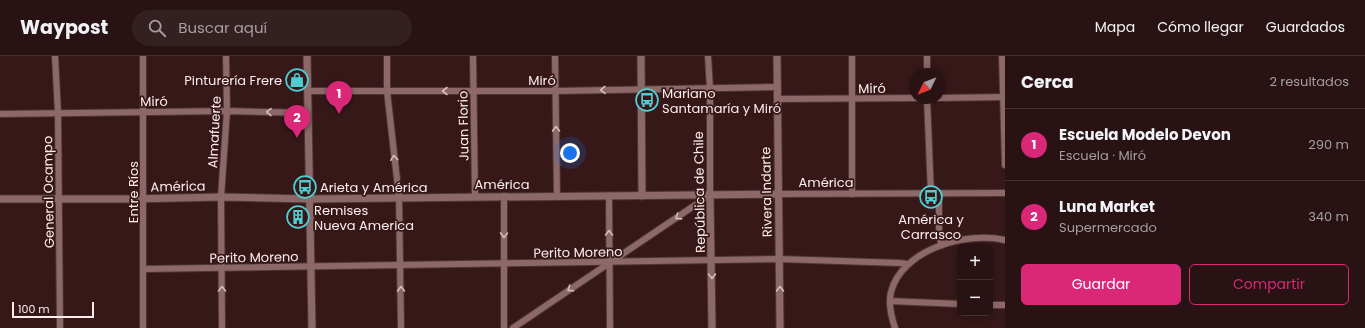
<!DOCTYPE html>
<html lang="es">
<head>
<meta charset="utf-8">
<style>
  body { margin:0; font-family:Poppins,sans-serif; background:#342021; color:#f1f3f6 }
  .controls { position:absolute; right:12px; bottom:12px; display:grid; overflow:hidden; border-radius:6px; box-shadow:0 2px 6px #0003 }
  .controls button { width:36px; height:36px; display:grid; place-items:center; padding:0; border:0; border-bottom:1px solid #443233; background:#281213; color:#f1f3f6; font:20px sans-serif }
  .compass { position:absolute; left:909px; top:12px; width:36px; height:36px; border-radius:50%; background:#281213; box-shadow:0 2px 6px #0003; rotate:227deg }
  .scale { position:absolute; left:12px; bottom:10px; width:82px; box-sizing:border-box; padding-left:4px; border:2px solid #fdeceb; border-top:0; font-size:11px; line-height:14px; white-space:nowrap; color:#fdeceb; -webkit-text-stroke:3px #361819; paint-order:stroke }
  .you { position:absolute; left:570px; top:97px; width:14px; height:14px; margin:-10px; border:3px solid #fff; border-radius:50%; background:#1a73e8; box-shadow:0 0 0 6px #1a73e833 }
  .badge { display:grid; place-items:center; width:26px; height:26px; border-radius:50%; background:#db2777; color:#fff; font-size:13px; font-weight:700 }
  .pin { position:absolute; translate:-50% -33px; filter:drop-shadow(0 1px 2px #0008) }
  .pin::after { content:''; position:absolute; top:21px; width:14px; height:12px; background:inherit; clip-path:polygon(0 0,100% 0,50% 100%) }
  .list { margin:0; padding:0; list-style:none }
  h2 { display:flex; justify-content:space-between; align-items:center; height:52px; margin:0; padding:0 16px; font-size:17px }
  h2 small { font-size:13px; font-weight:400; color:#a59ea0 }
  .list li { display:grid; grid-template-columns:26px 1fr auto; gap:12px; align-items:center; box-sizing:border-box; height:72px; padding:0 16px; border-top:1px solid #443233 }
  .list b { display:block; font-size:15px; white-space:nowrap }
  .list p { margin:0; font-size:13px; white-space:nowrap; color:#a59ea0 }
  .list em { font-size:13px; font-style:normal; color:#a59ea0 }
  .actions { display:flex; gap:8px; padding:12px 16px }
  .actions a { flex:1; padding:9px 0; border:1px solid #db2777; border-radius:6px; text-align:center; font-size:14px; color:#db2777 }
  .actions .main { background:#db2777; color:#fff }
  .icon { flex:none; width:22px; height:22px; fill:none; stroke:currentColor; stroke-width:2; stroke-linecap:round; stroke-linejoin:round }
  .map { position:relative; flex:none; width:1005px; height:272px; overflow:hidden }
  header { display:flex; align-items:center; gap:24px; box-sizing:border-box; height:56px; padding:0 20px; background:#281213; border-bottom:1px solid #443233 }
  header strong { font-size:19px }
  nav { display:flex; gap:22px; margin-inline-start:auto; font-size:14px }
  .search { width:280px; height:36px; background:#342021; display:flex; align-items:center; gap:10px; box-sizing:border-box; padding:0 14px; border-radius:22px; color:#a59ea0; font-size:15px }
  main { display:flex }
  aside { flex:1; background:#281213 }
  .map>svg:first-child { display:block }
</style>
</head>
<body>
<header>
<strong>Waypost</strong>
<div class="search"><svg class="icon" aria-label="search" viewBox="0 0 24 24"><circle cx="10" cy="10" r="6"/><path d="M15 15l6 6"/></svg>Buscar aquí</div>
<nav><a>Mapa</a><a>Cómo llegar</a><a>Guardados</a></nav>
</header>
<main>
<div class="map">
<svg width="1005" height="272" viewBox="0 0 1005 272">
  <rect width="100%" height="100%" fill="#361819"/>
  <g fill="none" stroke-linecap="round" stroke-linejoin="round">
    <g stroke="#4e3638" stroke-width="8">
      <g id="minor">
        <polyline points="55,0 58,57 60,272"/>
        <polyline points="143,0 143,272"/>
        <polyline points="387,0 387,35 399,141 401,272"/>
        <polyline points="473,0 475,140"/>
        <polyline points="555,0 557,140"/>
        <polyline points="1002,0 1005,109"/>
        <polyline points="927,18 927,0"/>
        <polyline points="308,35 555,35 777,31"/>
        <polyline points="927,42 931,138"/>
        <polyline points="939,42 1005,41"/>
        <polyline points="778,43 918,42"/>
        <polyline points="0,58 227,55 308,57"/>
        <polyline points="778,138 1005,137"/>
        <polyline points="852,138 852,0"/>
        <polyline points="939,138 939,181 942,189"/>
        <polyline points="609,140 610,272"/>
        <polyline points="144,213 779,203 900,207 908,208"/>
        <polyline points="890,245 960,248"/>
        <polyline points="990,249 1005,249"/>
        <polyline points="222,272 221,141 227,55 226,0"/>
        <polyline points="504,272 504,140"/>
        <polyline points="513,272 710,139 710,33 708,0"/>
        <path d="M 895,272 C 891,260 888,248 891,236 C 902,193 967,175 1005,184"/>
      </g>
    </g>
    <g stroke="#4e3638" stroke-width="9">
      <g id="tertiary">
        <polyline points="307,0 312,272"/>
        <polyline points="641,0 642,140"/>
        <polyline points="777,0 780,272"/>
        <polyline points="710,139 712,272"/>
        <polyline points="0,143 131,143 221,141 310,143 778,138"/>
      </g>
    </g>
    <use href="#minor" stroke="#8c6868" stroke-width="6"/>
    <use href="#tertiary" stroke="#8c6868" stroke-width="7"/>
  </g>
  <defs><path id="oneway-chevron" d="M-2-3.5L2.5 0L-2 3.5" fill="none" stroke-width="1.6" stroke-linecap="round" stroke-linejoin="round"/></defs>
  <g stroke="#d5bebd">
    <use href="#oneway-chevron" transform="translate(603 34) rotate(179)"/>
    <use href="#oneway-chevron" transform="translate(445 35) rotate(180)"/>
    <use href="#oneway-chevron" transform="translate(269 56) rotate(-179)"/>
    <use href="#oneway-chevron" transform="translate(556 73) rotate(-91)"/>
    <use href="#oneway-chevron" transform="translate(394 102) rotate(-96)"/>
    <use href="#oneway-chevron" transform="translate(678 161) rotate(147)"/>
    <use href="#oneway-chevron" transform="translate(609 177) rotate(-90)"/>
    <use href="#oneway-chevron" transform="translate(504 179) rotate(91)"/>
    <use href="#oneway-chevron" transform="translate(712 220) rotate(90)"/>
    <use href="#oneway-chevron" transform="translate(222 233) rotate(-90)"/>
    <use href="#oneway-chevron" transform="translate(401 233) rotate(-91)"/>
    <use href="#oneway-chevron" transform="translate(570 233) rotate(146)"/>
    <use href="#oneway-chevron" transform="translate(780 233) rotate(-91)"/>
  </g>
  <defs>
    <g id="shop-ring" transform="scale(1.15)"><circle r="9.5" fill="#361819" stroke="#51ccd1" stroke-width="1.5"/><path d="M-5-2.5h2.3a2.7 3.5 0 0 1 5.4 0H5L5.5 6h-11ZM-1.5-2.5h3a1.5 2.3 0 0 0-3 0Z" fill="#51ccd1"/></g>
    <g id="bus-ring" transform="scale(1.15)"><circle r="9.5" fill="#361819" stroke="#51ccd1" stroke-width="1.5"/><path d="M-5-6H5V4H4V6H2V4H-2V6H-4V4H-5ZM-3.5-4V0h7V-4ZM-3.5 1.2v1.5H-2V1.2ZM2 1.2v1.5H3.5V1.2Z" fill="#51ccd1"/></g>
    <g id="building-ring" transform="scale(1.15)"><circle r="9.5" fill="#361819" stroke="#51ccd1" stroke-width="1.5"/><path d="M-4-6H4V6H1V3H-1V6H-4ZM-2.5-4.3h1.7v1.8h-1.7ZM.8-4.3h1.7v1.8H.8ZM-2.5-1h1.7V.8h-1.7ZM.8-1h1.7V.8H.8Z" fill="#51ccd1"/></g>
  </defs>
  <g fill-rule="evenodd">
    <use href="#shop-ring" x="297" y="24"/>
    <use href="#bus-ring" x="647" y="44"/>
    <use href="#bus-ring" x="305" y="131"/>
    <use href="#bus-ring" x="931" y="141"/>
    <use href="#building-ring" x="298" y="161"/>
  </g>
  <g text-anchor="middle" stroke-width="3.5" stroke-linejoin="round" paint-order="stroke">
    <g font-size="13" fill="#fdeceb" stroke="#361819" text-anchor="start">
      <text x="282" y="29" text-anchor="end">Pinturería Frere</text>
      <text x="662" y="42">Mariano<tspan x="662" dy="15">Santamaría y Miró</tspan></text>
      <text x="320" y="136">Arieta y América</text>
      <text x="314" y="159">Remises<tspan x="314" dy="15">Nueva America</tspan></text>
      <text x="931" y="168" text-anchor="middle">América y<tspan x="931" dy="15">Carrasco</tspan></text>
    </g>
    <g font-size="13" fill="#fdeceb" stroke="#361819">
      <text x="542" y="29">Miró</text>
      <text transform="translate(872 32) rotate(-1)" y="5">Miró</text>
      <text transform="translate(154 45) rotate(-1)" y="5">Miró</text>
      <text transform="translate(463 70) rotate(-91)" y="5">Juan Florio</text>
      <text transform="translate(214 76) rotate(-87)" y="5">Almafuerte</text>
      <text x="826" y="131">América</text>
      <text x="502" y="133">América</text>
      <text transform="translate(178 130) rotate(-1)" y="5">América</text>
      <text transform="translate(48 136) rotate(-91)" y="5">General Ocampo</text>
      <text transform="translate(133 136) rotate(-90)" y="5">Entre Ríos</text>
      <text transform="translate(699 136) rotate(-91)" y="5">República de Chile</text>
      <text transform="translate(766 136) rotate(-91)" y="5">Rivera Indarte</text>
      <text transform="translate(578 196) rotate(-1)" y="5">Perito Moreno</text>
      <text transform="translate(254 201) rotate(-1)" y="5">Perito Moreno</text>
    </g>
  </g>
</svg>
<div class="controls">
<button>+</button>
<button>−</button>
</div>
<svg class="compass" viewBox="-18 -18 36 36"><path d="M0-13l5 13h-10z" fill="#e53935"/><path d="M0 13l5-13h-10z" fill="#a59ea0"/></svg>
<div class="scale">100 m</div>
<div class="you"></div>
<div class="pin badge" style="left:339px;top:58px">1</div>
<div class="pin badge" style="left:297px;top:82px">2</div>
</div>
<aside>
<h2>Cerca<small>2 resultados</small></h2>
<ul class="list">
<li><span class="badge">1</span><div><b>Escuela Modelo Devon</b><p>Escuela · Miró</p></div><em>290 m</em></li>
<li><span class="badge">2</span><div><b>Luna Market</b><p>Supermercado</p></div><em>340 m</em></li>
</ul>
<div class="actions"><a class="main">Guardar</a><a>Compartir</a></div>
</aside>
</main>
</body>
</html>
